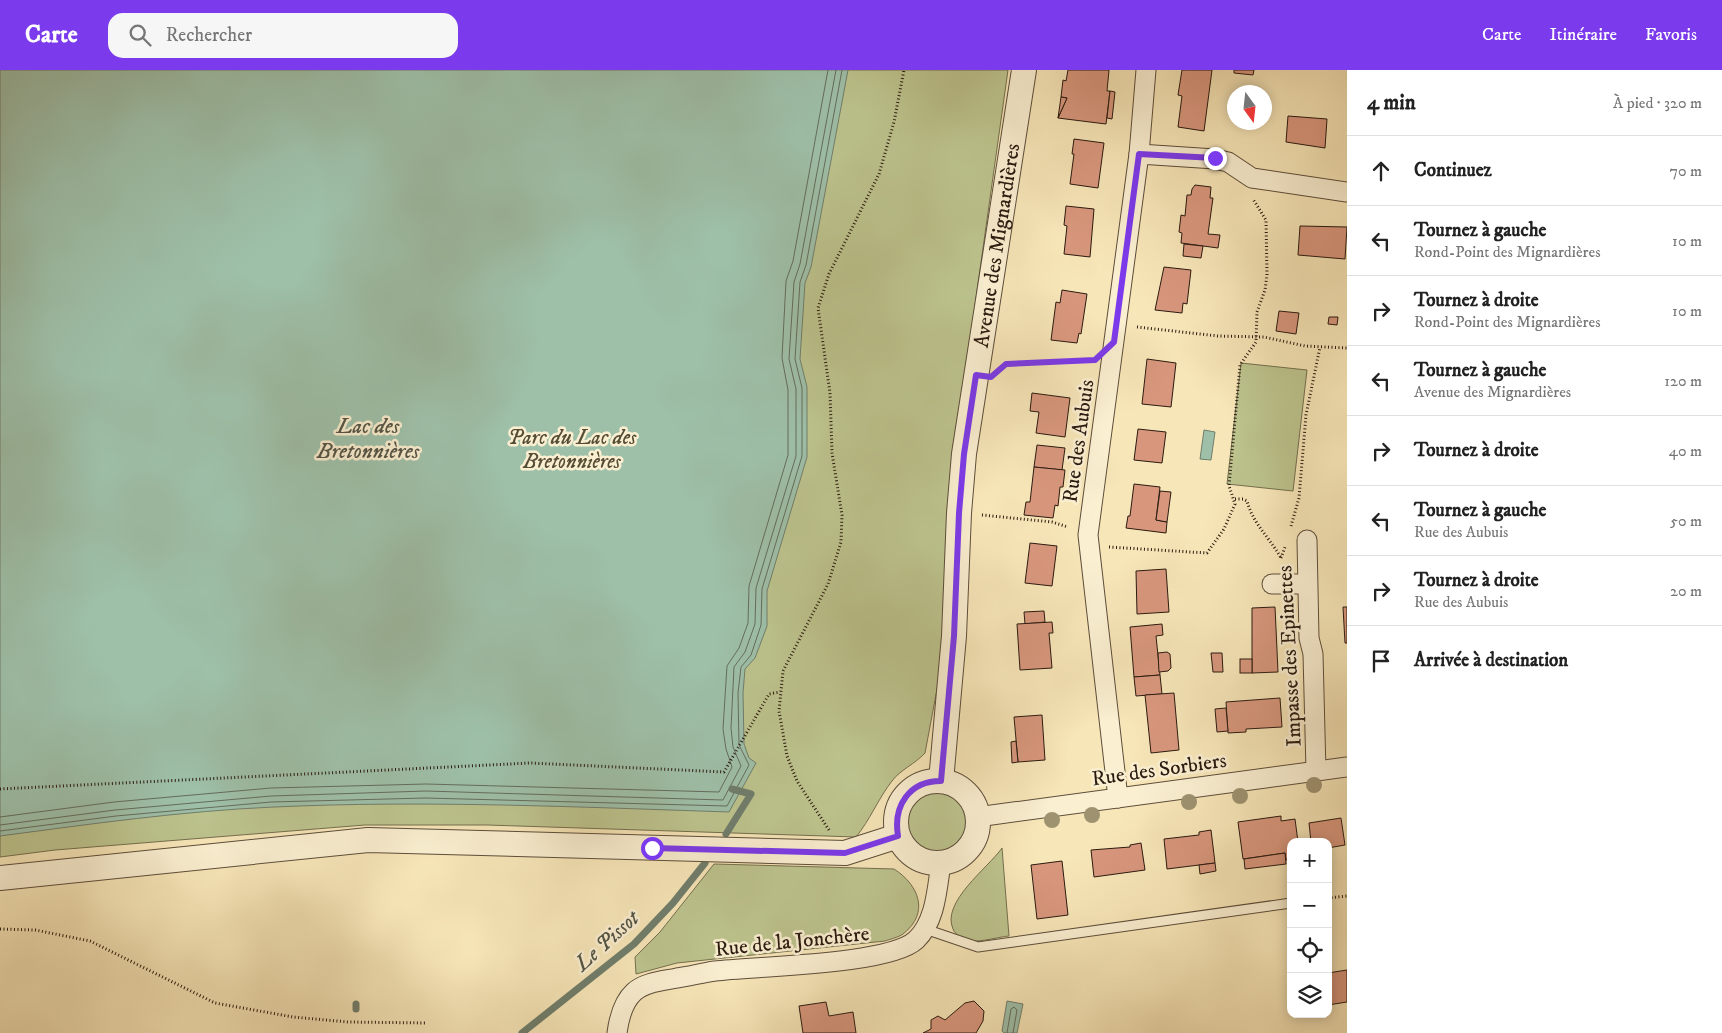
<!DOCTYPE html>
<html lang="fr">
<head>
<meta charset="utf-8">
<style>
  body { margin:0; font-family:"IM FELL DW Pica",serif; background:#f6f6f6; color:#222 }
  .controls { position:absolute; right:15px; bottom:15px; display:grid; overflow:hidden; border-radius:10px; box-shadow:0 2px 12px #0003 }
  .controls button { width:45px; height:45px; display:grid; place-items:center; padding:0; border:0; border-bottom:1px solid #e0e0e0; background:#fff; color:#222; font:25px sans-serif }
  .compass { position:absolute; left:1227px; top:15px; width:45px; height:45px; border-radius:50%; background:#fff; box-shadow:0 2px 12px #0003; rotate:165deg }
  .stop { position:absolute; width:15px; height:15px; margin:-11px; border:4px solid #7c3aed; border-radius:50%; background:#fff }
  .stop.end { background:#7c3aed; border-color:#fff; box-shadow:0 1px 5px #0008 }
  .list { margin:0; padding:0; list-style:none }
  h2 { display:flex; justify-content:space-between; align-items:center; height:65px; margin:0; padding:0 20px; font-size:21px }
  h2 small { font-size:16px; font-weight:400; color:#767676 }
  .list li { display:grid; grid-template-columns:32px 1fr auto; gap:15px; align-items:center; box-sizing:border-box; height:70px; padding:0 20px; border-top:1px solid #e0e0e0 }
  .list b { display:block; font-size:19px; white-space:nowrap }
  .list p { margin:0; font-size:16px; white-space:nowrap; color:#767676 }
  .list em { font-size:16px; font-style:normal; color:#767676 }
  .icon { flex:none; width:28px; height:28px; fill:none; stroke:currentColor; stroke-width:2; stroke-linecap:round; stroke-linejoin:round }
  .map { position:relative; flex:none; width:1347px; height:963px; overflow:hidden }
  header { display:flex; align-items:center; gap:30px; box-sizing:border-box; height:70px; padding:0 25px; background:#7c3aed; color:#fff }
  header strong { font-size:24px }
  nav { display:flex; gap:28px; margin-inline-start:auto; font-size:18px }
  .search { width:350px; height:45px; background:#f6f6f6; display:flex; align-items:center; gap:12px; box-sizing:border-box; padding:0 18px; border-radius:15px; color:#767676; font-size:19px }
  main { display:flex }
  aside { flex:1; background:#fff }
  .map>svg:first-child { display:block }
</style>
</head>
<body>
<header>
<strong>Carte</strong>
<div class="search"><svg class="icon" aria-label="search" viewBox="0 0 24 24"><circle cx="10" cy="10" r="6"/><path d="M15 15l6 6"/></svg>Rechercher</div>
<nav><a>Carte</a><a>Itinéraire</a><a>Favoris</a></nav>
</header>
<main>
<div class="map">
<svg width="1347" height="963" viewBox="0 0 1347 963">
  <rect width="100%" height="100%" fill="#f7e6b8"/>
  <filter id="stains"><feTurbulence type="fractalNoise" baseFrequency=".004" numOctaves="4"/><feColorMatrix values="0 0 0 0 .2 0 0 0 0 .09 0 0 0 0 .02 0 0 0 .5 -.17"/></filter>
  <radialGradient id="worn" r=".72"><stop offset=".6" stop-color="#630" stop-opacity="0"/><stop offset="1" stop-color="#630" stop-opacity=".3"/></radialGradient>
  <g fill="#bdc48e" stroke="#746f4f">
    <path d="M 0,0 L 1008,0 L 954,385 L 947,566 L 925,683 C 915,694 900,700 892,711 C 878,729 870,750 856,767 L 487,755 L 365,755 L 55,780 L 0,787 Z"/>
    <polygon points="1241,293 1307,300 1293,421 1227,414"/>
    <circle cx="936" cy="752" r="34"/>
    <path d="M 1002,778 L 1009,866 C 998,867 982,872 971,871 C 964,870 955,865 953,859 C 941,832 988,798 1002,778 Z"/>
    <path d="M 714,794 L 894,799 C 919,815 930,843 903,864 C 899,867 891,869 885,871 L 677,893 L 636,904 L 635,887 L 660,862 Z"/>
  </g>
  <g fill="#9ec0a9" stroke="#707e6c">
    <path d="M 0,0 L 848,0 L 811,197 L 805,213 L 800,289 L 807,317 L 807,387 L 767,521 L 767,556 L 755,588 L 745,599 L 743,623 L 744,674 L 749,688 L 756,693 L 729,742 C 577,737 426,730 274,737 C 182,741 91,754 0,766 Z"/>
    <polygon points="1204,360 1215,362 1211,390 1200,389"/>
    <polygon points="1007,931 1023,934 1017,963 1004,963 1002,961"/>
  </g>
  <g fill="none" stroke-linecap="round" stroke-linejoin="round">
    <g stroke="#646d5c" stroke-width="1">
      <polyline points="0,747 114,732 271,718 426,714 719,722 732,697 726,679 723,659 727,596 739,578 748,553 749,516 788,385 788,320 782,288 786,211 793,191 828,0"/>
      <polyline points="0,755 115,740 271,726 426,721 723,730 741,696 733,677 731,658 734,597 745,582 755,554 756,518 796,386 796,319 789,289 794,212 800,194 836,0"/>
      <polyline points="0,761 116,746 271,732 426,728 727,736 749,695 739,675 738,623 741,597 751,585 761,555 762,519 802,386 802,318 795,289 800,212 806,195 842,0"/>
      <polyline points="1007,963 1011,939 1014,937 1017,940 1013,963"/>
    </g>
    <g stroke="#707e6c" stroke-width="7">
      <polyline points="726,764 751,724 732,719"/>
      <polyline points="356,939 356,934"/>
      <polyline points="522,963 634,874 673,833 705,793"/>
    </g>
  </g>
  <g fill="#d8977d" stroke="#2a1a10">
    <polygon points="1068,0 1109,0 1107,21 1110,21 1106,54 1058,48 1067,28 1061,27 1063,10 1066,11"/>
    <polygon points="1182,0 1212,0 1204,61 1178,57 1182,26 1178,25"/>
    <polygon points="1234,0 1254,0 1253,5 1234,3"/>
    <polygon points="1110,21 1115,22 1112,49 1107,48"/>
    <polygon points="1061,27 1067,28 1058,48"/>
    <polygon points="1288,46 1327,49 1325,78 1286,72"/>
    <polygon points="1074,69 1104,73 1098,118 1070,114 1074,84 1072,84"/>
    <polygon points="1195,115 1211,117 1210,128 1213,128 1208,164 1220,165 1218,178 1181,173 1182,163 1179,162 1181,145 1185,146 1187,125 1191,125 1192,119"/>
    <polygon points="1066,136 1094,139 1090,187 1064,184 1067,156 1064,155"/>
    <polygon points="1300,156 1347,157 1345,189 1298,185"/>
    <polygon points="1184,174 1203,176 1201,188 1183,186"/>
    <polygon points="1164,197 1191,200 1187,234 1183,233 1182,243 1155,240"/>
    <polygon points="1062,220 1087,224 1081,264 1079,263 1077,273 1051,270 1056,232 1060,233"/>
    <polygon points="1279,241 1299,243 1296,264 1276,261"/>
    <polygon points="1329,247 1338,247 1337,255 1328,254"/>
    <polygon points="1147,289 1176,293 1171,337 1142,334"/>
    <polygon points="1032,323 1070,328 1065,367 1036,363 1039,342 1030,341"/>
    <polygon points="1138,359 1166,362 1162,393 1134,390"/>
    <polygon points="1037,375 1065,378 1062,400 1034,397"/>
    <polygon points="1034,397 1065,400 1063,417 1060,417 1058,436 1055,435 1053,448 1024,445 1026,432 1030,432"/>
    <polygon points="1134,414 1160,417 1156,450 1167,452 1166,463 1126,458 1128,446 1130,446"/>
    <polygon points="1160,421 1171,422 1167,452 1156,450"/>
    <polygon points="1030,473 1057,476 1052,516 1025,513"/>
    <polygon points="1166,499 1169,542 1137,544 1136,501"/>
    <polygon points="1275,537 1278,602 1252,603 1252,538"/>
    <polygon points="1343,537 1347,537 1347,573 1345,573"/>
    <polygon points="1044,541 1045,552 1025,554 1024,542"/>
    <polygon points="1052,552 1053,563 1049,563 1052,598 1020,600 1017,554"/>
    <polygon points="1162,554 1163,565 1156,566 1160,605 1134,607 1130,557"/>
    <polygon points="1167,582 1170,584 1171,598 1168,601 1159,602 1158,583"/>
    <polygon points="1211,583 1222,583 1223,602 1213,602"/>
    <rect x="1240" y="589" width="12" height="14"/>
    <polygon points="1160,605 1162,624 1136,626 1134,607"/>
    <polygon points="1174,623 1179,680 1151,683 1145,625"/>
    <polygon points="1280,628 1282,657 1246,659 1246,662 1228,663 1226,632"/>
    <polygon points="1226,638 1228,661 1217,662 1215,639"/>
    <polygon points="1042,645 1045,690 1018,692 1014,647"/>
    <polygon points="1016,671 1018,692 1012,693 1011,672"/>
    <polygon points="1281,746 1281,751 1295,749 1298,772 1291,772 1291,789 1286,790 1285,783 1243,789 1238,752"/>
    <polygon points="1341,748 1345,775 1328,778 1328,772 1311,772 1309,753"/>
    <polygon points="1211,760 1215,793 1167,799 1164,769 1199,765 1199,762"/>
    <polygon points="1141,773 1145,800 1094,807 1091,780 1130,777 1130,775"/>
    <polygon points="1285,783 1286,794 1245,799 1244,789"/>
    <polygon points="1062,791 1068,845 1037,849 1031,795"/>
    <polygon points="1215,793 1216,801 1200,804 1199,795"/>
    <polygon points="1347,900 1347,932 1328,935 1328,903"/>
    <polygon points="974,931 984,941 983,951 976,963 923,963 931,959 931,950 938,946 945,950 965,933"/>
    <polygon points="826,932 829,946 853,942 856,963 803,963 799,936"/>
  </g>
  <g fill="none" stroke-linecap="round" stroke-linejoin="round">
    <g stroke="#5d4d3a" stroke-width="11">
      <polyline id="service" points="925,859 978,877 1291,833"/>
    </g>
    <g stroke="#5d4d3a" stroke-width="21">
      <g id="minor">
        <polyline points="1139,84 1146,0"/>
        <polyline points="1307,470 1309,568 1313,584 1316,701"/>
        <polyline points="1272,514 1307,514"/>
        <polyline points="1118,728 1088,465 1139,84 1215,89 1228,92 1252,108 1347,122"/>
        <polyline points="977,747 1347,697"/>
        <path d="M 617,963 C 619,948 623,932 634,922 C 645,912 663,911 677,908 C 690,906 702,903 715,901 C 756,896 889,895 916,870 C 936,851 937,818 941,793"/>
      </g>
    </g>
    <g stroke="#5d4d3a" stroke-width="26">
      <g id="tertiary">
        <path id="s1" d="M 941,711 L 954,566 L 959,443 L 964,384 L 1024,0"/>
        <circle cx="937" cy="752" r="41"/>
        <polyline points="0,808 368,770 845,783 898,766"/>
      </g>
    </g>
    <g stroke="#2a1a10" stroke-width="3" stroke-dasharray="1 2.5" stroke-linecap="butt">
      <polyline points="1137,257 1218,266 1264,267 1305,276 1347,278"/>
      <polyline points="1002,298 1006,295 1092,290"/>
      <path d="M 1235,429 L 1243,429 L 1247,431 C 1253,454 1270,468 1281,488"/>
      <polyline points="982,445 1052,452 1068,457"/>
      <polyline points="1291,456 1299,428 1306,345 1320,277"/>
      <polyline points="1109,477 1207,483 1224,459 1235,434 1229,416 1240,295 1256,272 1257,242 1265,220 1267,205 1266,150 1253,129"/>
      <polyline points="1281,488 1285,477"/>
      <polyline points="0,719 530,693 724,702 769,624 780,622"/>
      <polyline points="829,760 797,711 787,686 779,641 783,601 828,514 841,472 842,445 832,383 830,323 818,238 829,204 879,104 894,52 904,0"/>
      <polyline points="1328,828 1347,826"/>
      <polyline points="0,859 35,860 90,871 215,933 293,947 348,952 427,953"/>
    </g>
    <use href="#service" stroke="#faefd1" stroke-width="9"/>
    <use href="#minor" stroke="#faefd1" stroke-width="19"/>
    <use href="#tertiary" stroke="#faefd1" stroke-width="24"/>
  </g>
  <g fill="#9e9270">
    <circle cx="1314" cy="715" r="8"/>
    <circle cx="1240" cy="726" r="8"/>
    <circle cx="1189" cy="732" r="8"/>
    <circle cx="1092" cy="745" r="8"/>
    <circle cx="1052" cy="750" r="8"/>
  </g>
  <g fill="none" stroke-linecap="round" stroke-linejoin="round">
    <path stroke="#7c3aed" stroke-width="6" d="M 652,778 L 845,783 L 898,766 C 893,736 909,711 941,711 L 954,566 L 959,443 L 964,384 L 976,305 L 991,307 L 1006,294 L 1095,290 L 1114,272 L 1139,84 L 1215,88"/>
  </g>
  <g text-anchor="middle" stroke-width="5" stroke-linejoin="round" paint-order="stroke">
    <g font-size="21" fill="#2a1a10" stroke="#faefd1">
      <text dy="7" stroke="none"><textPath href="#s1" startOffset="539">Avenue des Mignardières</textPath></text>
      <text transform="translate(1078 371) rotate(-82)" y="7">Rue des Aubuis</text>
      <text transform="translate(1289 586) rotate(-93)" y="7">Impasse des Epinettes</text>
      <text transform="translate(1159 699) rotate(-8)" y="7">Rue des Sorbiers</text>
      <text transform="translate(792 871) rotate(-6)" y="7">Rue de la Jonchère</text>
    </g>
    <g font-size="21" font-style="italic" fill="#564d36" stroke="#faefd1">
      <text x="572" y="374">Parc du Lac des<tspan x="572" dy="24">Bretonnières</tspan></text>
    </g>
    <g font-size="22" font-style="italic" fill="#535446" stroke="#faefd1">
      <text x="368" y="363">Lac des<tspan x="368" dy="25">Bretonnières</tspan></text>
      <text transform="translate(606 870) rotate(-42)" y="8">Le Pissot</text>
    </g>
  </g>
  <rect width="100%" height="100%" filter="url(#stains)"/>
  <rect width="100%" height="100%" fill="url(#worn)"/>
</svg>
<div class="controls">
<button>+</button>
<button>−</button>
<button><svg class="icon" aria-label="locate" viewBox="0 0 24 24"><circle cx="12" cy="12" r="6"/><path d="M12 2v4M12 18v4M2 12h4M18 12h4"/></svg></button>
<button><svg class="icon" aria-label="layers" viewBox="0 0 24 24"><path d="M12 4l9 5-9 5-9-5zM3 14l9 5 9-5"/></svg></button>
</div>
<svg class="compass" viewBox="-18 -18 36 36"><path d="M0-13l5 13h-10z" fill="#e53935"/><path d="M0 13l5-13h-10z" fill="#767676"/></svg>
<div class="stop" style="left:652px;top:778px"></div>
<div class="stop end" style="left:1215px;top:88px"></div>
</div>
<aside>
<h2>4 min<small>À pied · 320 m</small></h2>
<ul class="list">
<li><svg class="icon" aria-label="ahead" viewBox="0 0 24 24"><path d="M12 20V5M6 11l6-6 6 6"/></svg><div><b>Continuez</b></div><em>70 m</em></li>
<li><svg class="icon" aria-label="left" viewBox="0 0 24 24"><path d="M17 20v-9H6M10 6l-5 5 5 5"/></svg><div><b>Tournez à gauche</b><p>Rond-Point des Mignardières</p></div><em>10 m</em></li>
<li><svg class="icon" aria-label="right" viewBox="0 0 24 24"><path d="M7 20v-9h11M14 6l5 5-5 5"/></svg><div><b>Tournez à droite</b><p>Rond-Point des Mignardières</p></div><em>10 m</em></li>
<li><svg class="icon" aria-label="left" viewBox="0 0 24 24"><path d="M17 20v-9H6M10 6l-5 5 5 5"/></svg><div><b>Tournez à gauche</b><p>Avenue des Mignardières</p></div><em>120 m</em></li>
<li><svg class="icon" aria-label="right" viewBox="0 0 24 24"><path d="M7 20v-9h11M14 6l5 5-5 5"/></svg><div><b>Tournez à droite</b></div><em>40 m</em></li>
<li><svg class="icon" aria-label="left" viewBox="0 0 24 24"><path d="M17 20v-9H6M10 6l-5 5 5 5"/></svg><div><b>Tournez à gauche</b><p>Rue des Aubuis</p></div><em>50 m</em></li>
<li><svg class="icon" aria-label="right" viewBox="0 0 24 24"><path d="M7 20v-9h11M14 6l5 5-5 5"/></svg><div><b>Tournez à droite</b><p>Rue des Aubuis</p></div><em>20 m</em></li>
<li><svg class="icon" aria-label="arrive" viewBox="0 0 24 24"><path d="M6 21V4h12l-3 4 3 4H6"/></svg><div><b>Arrivée à destination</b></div></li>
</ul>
</aside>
</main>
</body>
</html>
